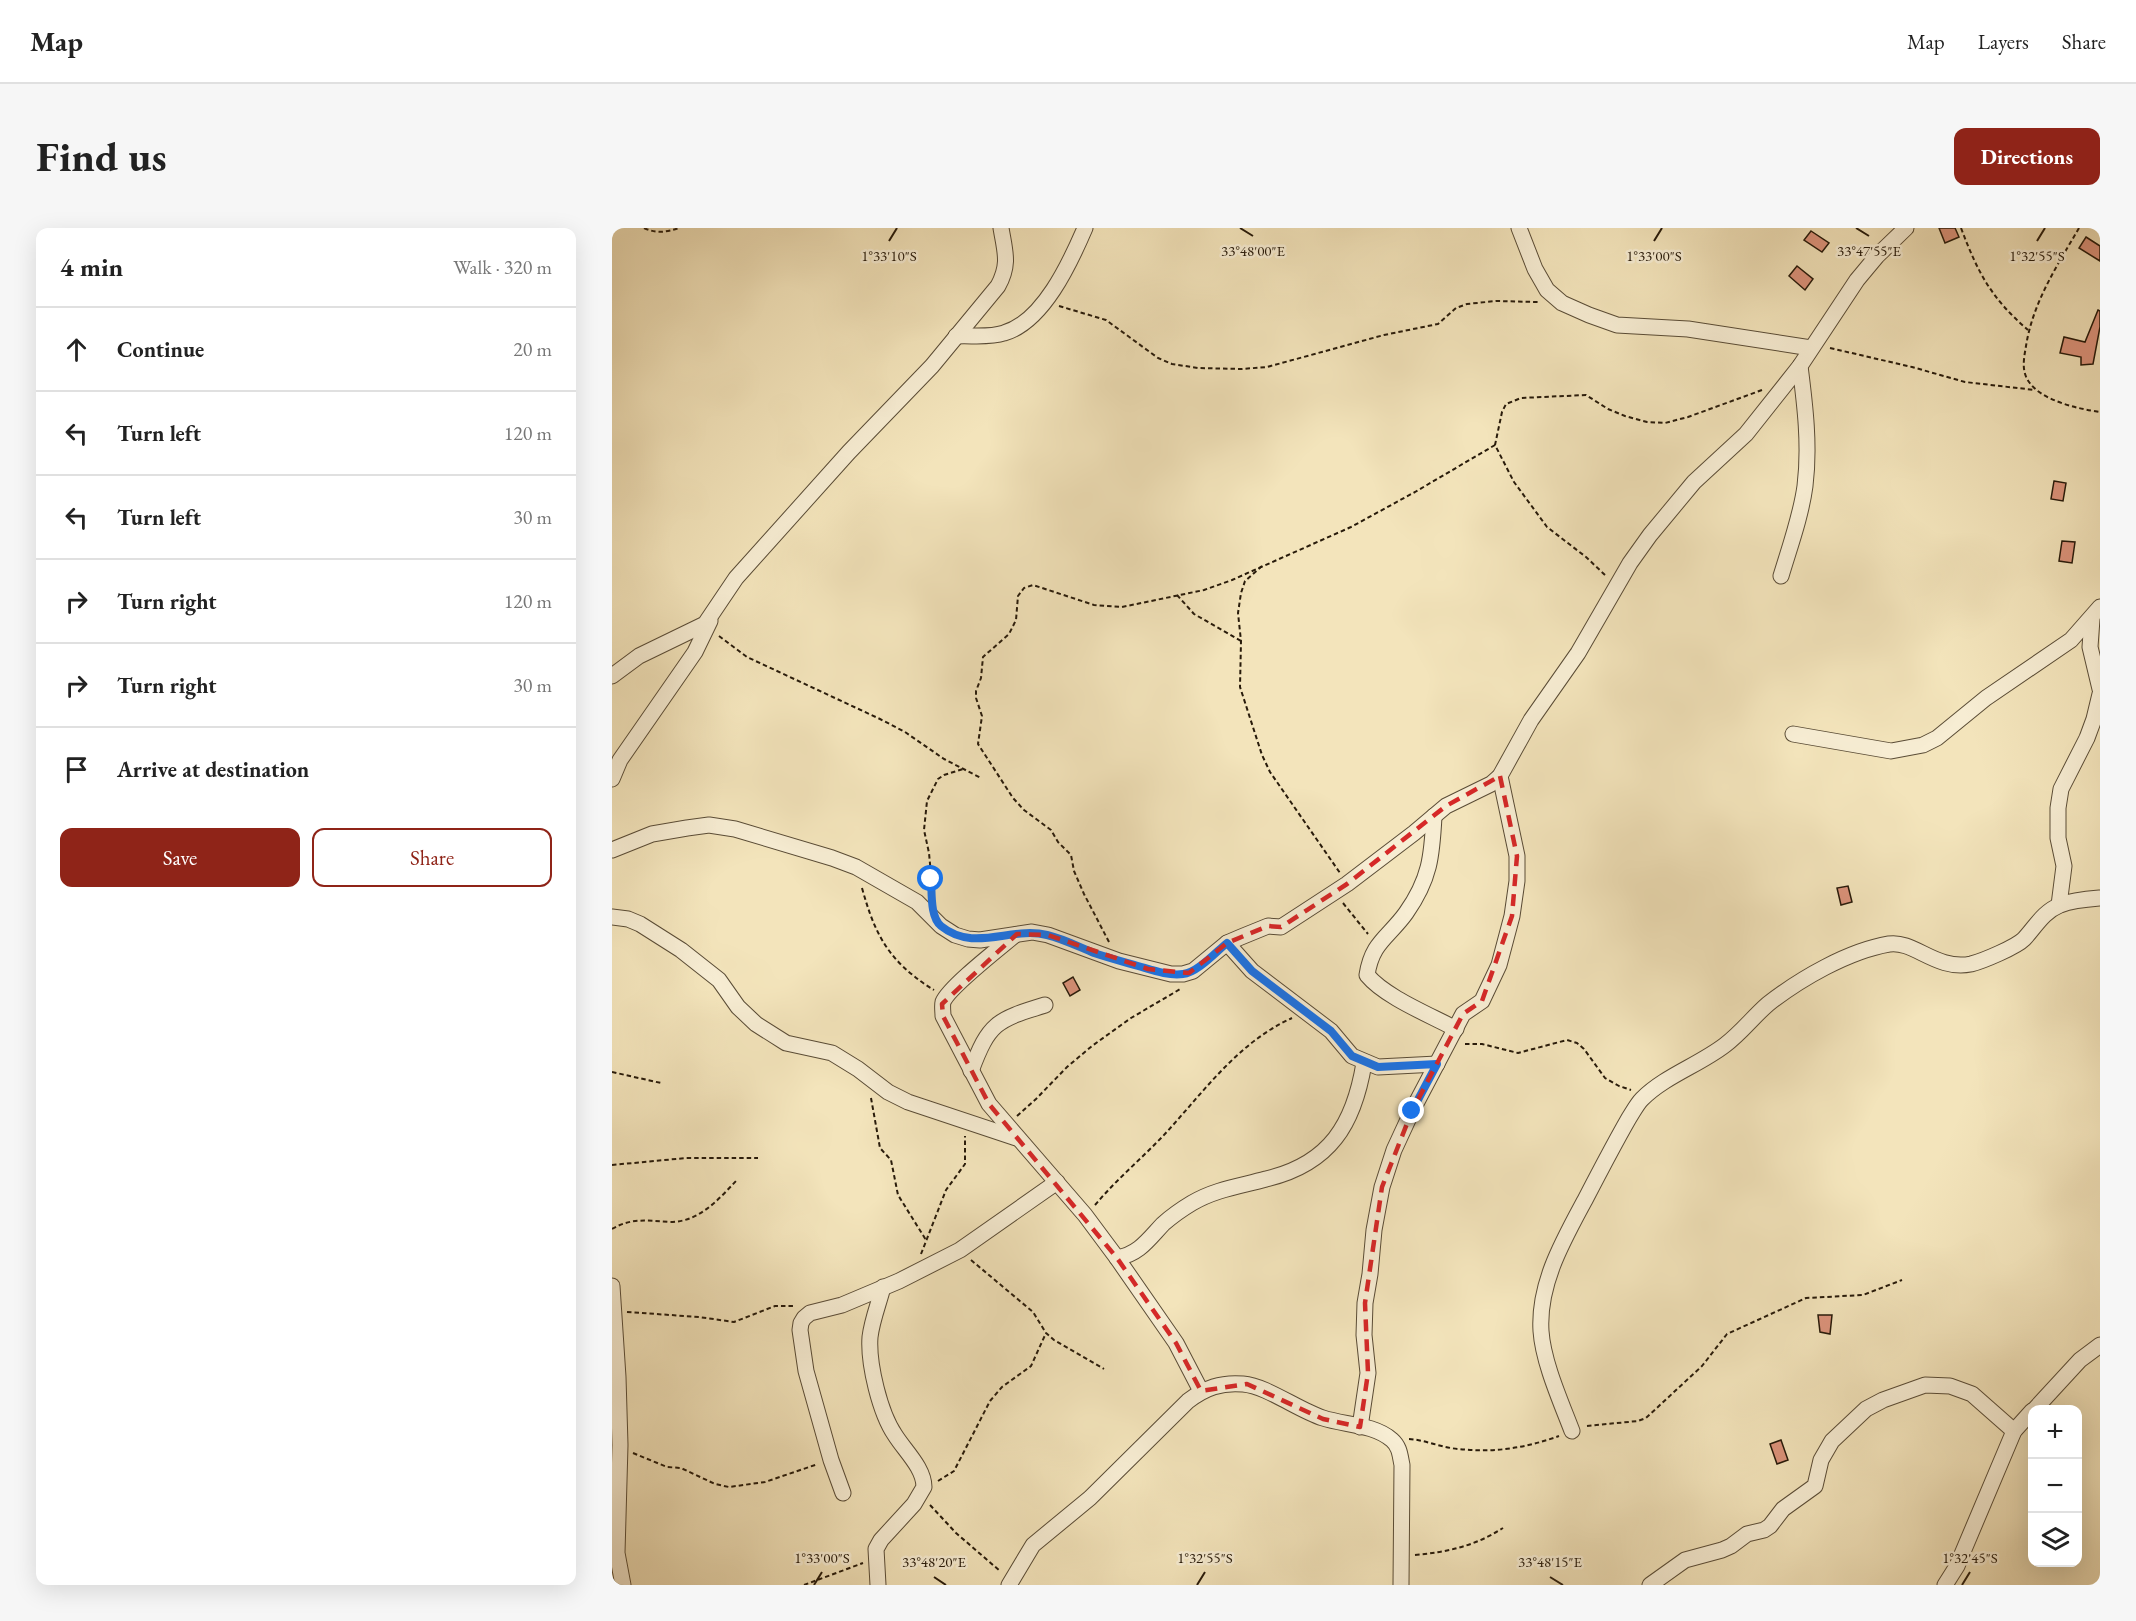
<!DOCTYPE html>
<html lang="en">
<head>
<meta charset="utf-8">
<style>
  body { margin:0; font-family:"EB Garamond",serif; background:#f6f6f6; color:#222 }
  .controls { position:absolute; right:18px; bottom:18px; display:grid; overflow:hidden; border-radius:12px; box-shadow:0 6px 24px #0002 }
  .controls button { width:54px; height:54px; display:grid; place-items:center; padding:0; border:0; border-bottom:2px solid #e0e0e0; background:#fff; color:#222; font:30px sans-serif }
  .stop { position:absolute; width:18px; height:18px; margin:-14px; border:4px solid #1a73e8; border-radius:50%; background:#fff }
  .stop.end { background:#1a73e8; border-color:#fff; box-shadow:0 2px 6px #0008 }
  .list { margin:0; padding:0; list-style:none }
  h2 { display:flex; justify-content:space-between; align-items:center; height:78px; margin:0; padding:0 24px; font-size:26px }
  h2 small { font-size:20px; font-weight:400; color:#767676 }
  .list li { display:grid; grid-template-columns:39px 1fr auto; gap:18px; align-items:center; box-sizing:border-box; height:84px; padding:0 24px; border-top:2px solid #e0e0e0 }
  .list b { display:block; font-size:22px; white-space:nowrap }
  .list em { font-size:20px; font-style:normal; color:#767676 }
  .actions { display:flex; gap:12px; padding:18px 24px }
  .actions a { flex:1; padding:14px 0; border:2px solid #8f2418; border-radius:12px; text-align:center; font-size:21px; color:#8f2418 }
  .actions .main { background:#8f2418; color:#fff }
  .icon { flex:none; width:33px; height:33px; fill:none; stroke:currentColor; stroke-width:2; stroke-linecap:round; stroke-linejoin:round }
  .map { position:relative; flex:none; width:1488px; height:1357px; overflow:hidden; border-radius:12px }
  header { display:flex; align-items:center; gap:36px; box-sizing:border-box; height:84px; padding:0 30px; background:#fff; border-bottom:2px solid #e0e0e0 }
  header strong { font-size:28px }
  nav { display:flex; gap:33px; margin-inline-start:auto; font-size:21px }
  .intro { display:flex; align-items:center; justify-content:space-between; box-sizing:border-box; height:144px; padding:0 36px }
  h1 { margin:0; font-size:42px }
  .button { padding:15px 27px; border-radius:12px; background:#8f2418; color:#fff; font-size:21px; font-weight:700 }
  main { display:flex; gap:36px; padding:0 36px }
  aside { flex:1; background:#fff; border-radius:12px; box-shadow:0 6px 24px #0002 }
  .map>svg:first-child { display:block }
</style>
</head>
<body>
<header>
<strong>Map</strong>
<nav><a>Map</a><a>Layers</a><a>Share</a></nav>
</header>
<div class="intro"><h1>Find us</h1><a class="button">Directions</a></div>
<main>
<aside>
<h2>4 min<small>Walk · 320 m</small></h2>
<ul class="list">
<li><svg class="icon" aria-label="ahead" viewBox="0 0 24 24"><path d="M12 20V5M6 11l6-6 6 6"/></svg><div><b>Continue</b></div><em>20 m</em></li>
<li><svg class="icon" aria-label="left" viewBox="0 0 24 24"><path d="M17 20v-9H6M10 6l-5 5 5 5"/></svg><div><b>Turn left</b></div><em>120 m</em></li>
<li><svg class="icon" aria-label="left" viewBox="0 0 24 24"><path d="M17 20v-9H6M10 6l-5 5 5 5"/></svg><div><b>Turn left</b></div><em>30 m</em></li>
<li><svg class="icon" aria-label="right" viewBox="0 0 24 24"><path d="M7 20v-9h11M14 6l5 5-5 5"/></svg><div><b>Turn right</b></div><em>120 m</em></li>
<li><svg class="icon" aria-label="right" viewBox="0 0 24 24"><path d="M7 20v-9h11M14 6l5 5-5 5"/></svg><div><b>Turn right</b></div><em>30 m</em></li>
<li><svg class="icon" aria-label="arrive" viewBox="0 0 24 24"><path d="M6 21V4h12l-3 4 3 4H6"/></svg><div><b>Arrive at destination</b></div></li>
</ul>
<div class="actions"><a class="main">Save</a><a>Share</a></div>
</aside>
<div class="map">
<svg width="1488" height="1357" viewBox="0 0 1488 1357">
  <rect width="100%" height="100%" fill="#f3e4bb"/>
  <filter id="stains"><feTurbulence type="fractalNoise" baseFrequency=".00333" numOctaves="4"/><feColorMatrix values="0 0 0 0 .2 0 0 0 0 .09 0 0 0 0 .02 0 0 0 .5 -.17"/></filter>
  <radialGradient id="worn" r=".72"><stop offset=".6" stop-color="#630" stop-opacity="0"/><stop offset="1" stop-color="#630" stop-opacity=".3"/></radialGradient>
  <g fill="#dc937b" stroke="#271a0a" stroke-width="1.5">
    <polygon points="1327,0 1343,0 1347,9 1333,15"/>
    <polygon points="1199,3 1217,15 1210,24 1192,12"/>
    <polygon points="1474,9 1488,18 1488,33 1467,20"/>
    <polygon points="1185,38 1201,51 1193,62 1177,48"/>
    <polygon points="1486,82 1488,83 1488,99 1481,136 1469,137 1469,129 1448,125 1452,109 1473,114"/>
    <polygon points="1442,253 1454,255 1451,273 1439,271"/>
    <polygon points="1450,313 1463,314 1460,335 1447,333"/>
    <polygon points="1236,658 1240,674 1229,677 1225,660"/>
    <polygon points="461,749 468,762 458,768 451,755"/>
    <polygon points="1206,1087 1220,1087 1218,1106 1208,1104"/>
    <polygon points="1169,1212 1176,1232 1165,1236 1158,1216"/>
  </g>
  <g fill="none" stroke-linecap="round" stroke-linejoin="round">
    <g stroke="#5a4c36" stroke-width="17">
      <g id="street">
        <polyline points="907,0 923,41 935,62 950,75 977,87 1005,97 1076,101 1199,120"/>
        <path d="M 344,108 C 359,107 377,110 392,105 C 431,94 458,35 473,0"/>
        <path d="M 1169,348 C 1178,318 1189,288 1193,258 C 1198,218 1193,177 1188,138"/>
        <polyline points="1480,391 1478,419 1488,461"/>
        <path d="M 0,448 L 27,428 L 93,396 L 124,350 L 237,224 L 320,138 L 386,58 C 398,36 393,24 389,0"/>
        <polyline points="1181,506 1279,523 1311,517 1325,510 1374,470 1459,412 1488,379"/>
        <polyline points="0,551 8,532 83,424 98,393"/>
        <path d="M 822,588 C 820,628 818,651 794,685 C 776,710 760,714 755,747 C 773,769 818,787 844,801"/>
        <polyline points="0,622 40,606 75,600 97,597 123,601 220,630 244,639 305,674 329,698 343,707 356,711 368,712 420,704 436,707 507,733 559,746 571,746 581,743 615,715 629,709 656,698 669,699 735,656 802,605 834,578 879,556 888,548 919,492 966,425 1018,335 1038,307 1082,254 1134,206 1188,138 1245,52 1265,28 1294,0"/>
        <polyline points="1447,677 1452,638 1446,610 1446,580 1449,561 1475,510 1482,491 1488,466"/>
        <polyline points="0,689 16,691 28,696 69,722 107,752 126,779 144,796 174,815 220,825 246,841 276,864 296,874 404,910"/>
        <path d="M 403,707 C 389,719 337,759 331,774 C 330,778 331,784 331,788 L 377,876 L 473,987 L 505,1030 L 564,1115 L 589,1163"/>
        <polyline points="615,715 640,743 719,803 740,828 766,839 825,836"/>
        <path d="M 359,843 C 377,795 384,792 433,777"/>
        <path d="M 505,1030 C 527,1026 536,1012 551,996 C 560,988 570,981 580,975 C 604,961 629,958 654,951 C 718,936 742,896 752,835"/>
        <polyline points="0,1058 6,1149 8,1217 5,1325 11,1357"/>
        <polyline points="1422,1182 1468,1132 1488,1117"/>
        <polyline points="748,1199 756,1145 752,1107 753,1075 758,1046 762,1002 770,959 782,922 800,883 851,786 870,773 887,737 900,688 905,653 905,628 888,548"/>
        <path d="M 960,1203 C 949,1174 931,1134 929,1103 C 926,1055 952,1011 974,970 C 988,943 1002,916 1017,890 C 1021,884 1025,876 1030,871 C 1053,848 1087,837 1113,817 C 1129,805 1141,789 1156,776 C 1188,751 1236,723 1277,716 C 1302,712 1324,743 1359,736 C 1371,733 1404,719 1412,711 C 1424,698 1431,684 1448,677 C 1461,672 1475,671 1488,670"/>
        <polyline points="231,1265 219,1232 194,1143 188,1102 189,1095 192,1090 198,1085 230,1077 287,1053 348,1022 445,954"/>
        <path d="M 266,1357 L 264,1321 L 269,1312 L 302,1276 L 312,1259 C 312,1240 293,1223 283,1207 C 268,1185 256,1136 258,1109 C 260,1092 267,1075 271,1059"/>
        <path d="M 397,1357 L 421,1317 L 478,1270 L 576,1173 C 593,1160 609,1154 631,1156 C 655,1158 686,1182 711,1190 C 732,1197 762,1196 780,1212 C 788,1219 788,1228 790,1237 L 789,1357"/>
        <polyline points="1038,1357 1073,1332 1110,1322 1119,1318 1135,1306 1152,1302 1158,1298 1171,1281 1203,1258 1209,1232 1220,1213 1254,1181 1271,1172 1313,1157 1338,1158 1360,1166 1402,1203"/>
        <polyline points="1333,1357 1345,1338 1402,1203 1420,1183"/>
      </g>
    </g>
    <g stroke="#271a0a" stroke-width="2" stroke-dasharray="4.5 3" stroke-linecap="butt">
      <path d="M 32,0 C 45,6 54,4 67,0"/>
      <path d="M 1349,0 C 1366,45 1379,70 1416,102"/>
      <path d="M 1467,0 C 1445,38 1421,74 1414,118 C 1412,130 1409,143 1417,154 C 1430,173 1467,181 1488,184"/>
      <polyline points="447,78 494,92 546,130 560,136 586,140 630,141 655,139 772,107 826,96 844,80 855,76 884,73 926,74"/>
      <polyline points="1218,120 1300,139 1353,154 1423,162"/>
      <polyline points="650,338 633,353 629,365 626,385 629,413 628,459 650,527 658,544 728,645"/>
      <polyline points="993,347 974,329 935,299 902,254 883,217 890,184 894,176 909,170 974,167 996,181 1013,188 1035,194 1053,195 1076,189 1150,162"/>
      <polyline points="565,367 582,386 629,413"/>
      <polyline points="107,408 135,429 268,491 293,504 332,531 369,550"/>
      <path d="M 250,660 C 260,696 271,724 302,748 C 308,753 315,758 322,762"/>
      <polyline points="321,668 317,625 312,602 315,573 326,551 332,547 351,541"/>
      <polyline points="731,675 756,706"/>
      <polyline points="497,714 472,666 462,643 459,627 446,614 439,602 412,582 401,570 366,516 370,488 364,470 364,463 369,450 371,429 397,406 404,392 406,368 412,360 421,357 482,377 510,379 592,362 620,352 739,299 803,264 883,217"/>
      <polyline points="853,816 870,816 906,825 955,812 965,815 972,821 993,850 1007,858 1019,862"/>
      <polyline points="0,844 49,855"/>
      <polyline points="259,870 268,920 279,932 286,967 314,1012"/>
      <polyline points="405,888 424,871 455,839 480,818 519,790 570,760"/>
      <polyline points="0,937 74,930 146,930"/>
      <path d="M 483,977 C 504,952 529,931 551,908 C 591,865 625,815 680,790"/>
      <path d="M 0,1001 C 20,989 37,993 58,994 C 87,994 106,972 124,953"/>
      <polyline points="309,1026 334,962 353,936 353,908"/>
      <polyline points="359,1032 421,1084 434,1105 442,1112 492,1141"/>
      <polyline points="15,1084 87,1089 122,1094 163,1078 182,1078"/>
      <polyline points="975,1198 1026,1193 1034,1190 1090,1138 1115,1106 1194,1070 1251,1067 1290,1052"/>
      <path d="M 797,1211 C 814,1212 830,1220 847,1221 C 882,1225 914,1220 947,1208"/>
      <polyline points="21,1225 55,1239 69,1240 103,1256 117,1259 153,1254 206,1236"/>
      <polyline points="326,1253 342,1243 378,1173 390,1159 419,1138 434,1105"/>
      <polyline points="318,1277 344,1305 388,1343"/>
      <path d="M 803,1327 C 836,1324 863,1318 891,1300"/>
      <polyline points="192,1357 251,1335"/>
    </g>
    <use href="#street" stroke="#f7edd3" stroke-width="15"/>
  </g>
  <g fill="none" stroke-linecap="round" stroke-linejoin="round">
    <path stroke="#1a73e8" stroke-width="8" d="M 319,651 C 320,665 318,689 329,698 C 362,725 399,698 435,707 C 452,711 467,719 482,725 C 497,730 512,734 526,738 C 540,742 556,748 571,746 C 585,745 604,724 615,715 L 640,743 L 719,803 L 740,828 L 766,839 L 825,836 L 800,883"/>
  </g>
  <path fill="none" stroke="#d62828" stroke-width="4.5" stroke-dasharray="12 8" stroke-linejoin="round" d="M 888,548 L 905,628 L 900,688 L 870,773 L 851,786 L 800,883 L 770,959 L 753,1075 L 756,1145 L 748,1199 L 711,1191 L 635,1156 L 589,1163 L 564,1115 L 505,1030 L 377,876 L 331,788 L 330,776 L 405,706 L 436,707 L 536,741 L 577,745 L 615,715 L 656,698 L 669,699 L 735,656 L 834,578 Z"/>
  <path fill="none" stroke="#271a0a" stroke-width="2" d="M 628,0 L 641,8M 1244,0 L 1257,8M 277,13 L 285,0M 1042,13 L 1050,0M 1425,13 L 1433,0M 322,1349 L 334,1357M 938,1349 L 951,1357M 202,1357 L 210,1344M 585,1357 L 593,1344M 1350,1357 L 1358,1344"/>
  <g font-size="15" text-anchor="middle" fill="#271a0a" stroke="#f7edd3" stroke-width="5" stroke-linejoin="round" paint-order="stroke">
    <text x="1257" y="28">33°47'55"E</text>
    <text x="641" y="28">33°48'00"E</text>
    <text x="277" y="33">1°33'10"S</text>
    <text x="1042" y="33">1°33'00"S</text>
    <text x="1425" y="33">1°32'55"S</text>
    <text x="210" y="1335">1°33'00"S</text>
    <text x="593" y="1335">1°32'55"S</text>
    <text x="1358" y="1335">1°32'45"S</text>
    <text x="322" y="1339">33°48'20"E</text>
    <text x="938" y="1339">33°48'15"E</text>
  </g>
  <rect width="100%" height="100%" filter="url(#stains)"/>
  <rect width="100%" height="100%" fill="url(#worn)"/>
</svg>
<div class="controls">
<button>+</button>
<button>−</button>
<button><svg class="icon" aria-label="layers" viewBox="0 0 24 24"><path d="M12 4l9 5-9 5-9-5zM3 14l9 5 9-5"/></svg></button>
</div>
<div class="stop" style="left:319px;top:651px"></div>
<div class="stop end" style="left:800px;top:883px"></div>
</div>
</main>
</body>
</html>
